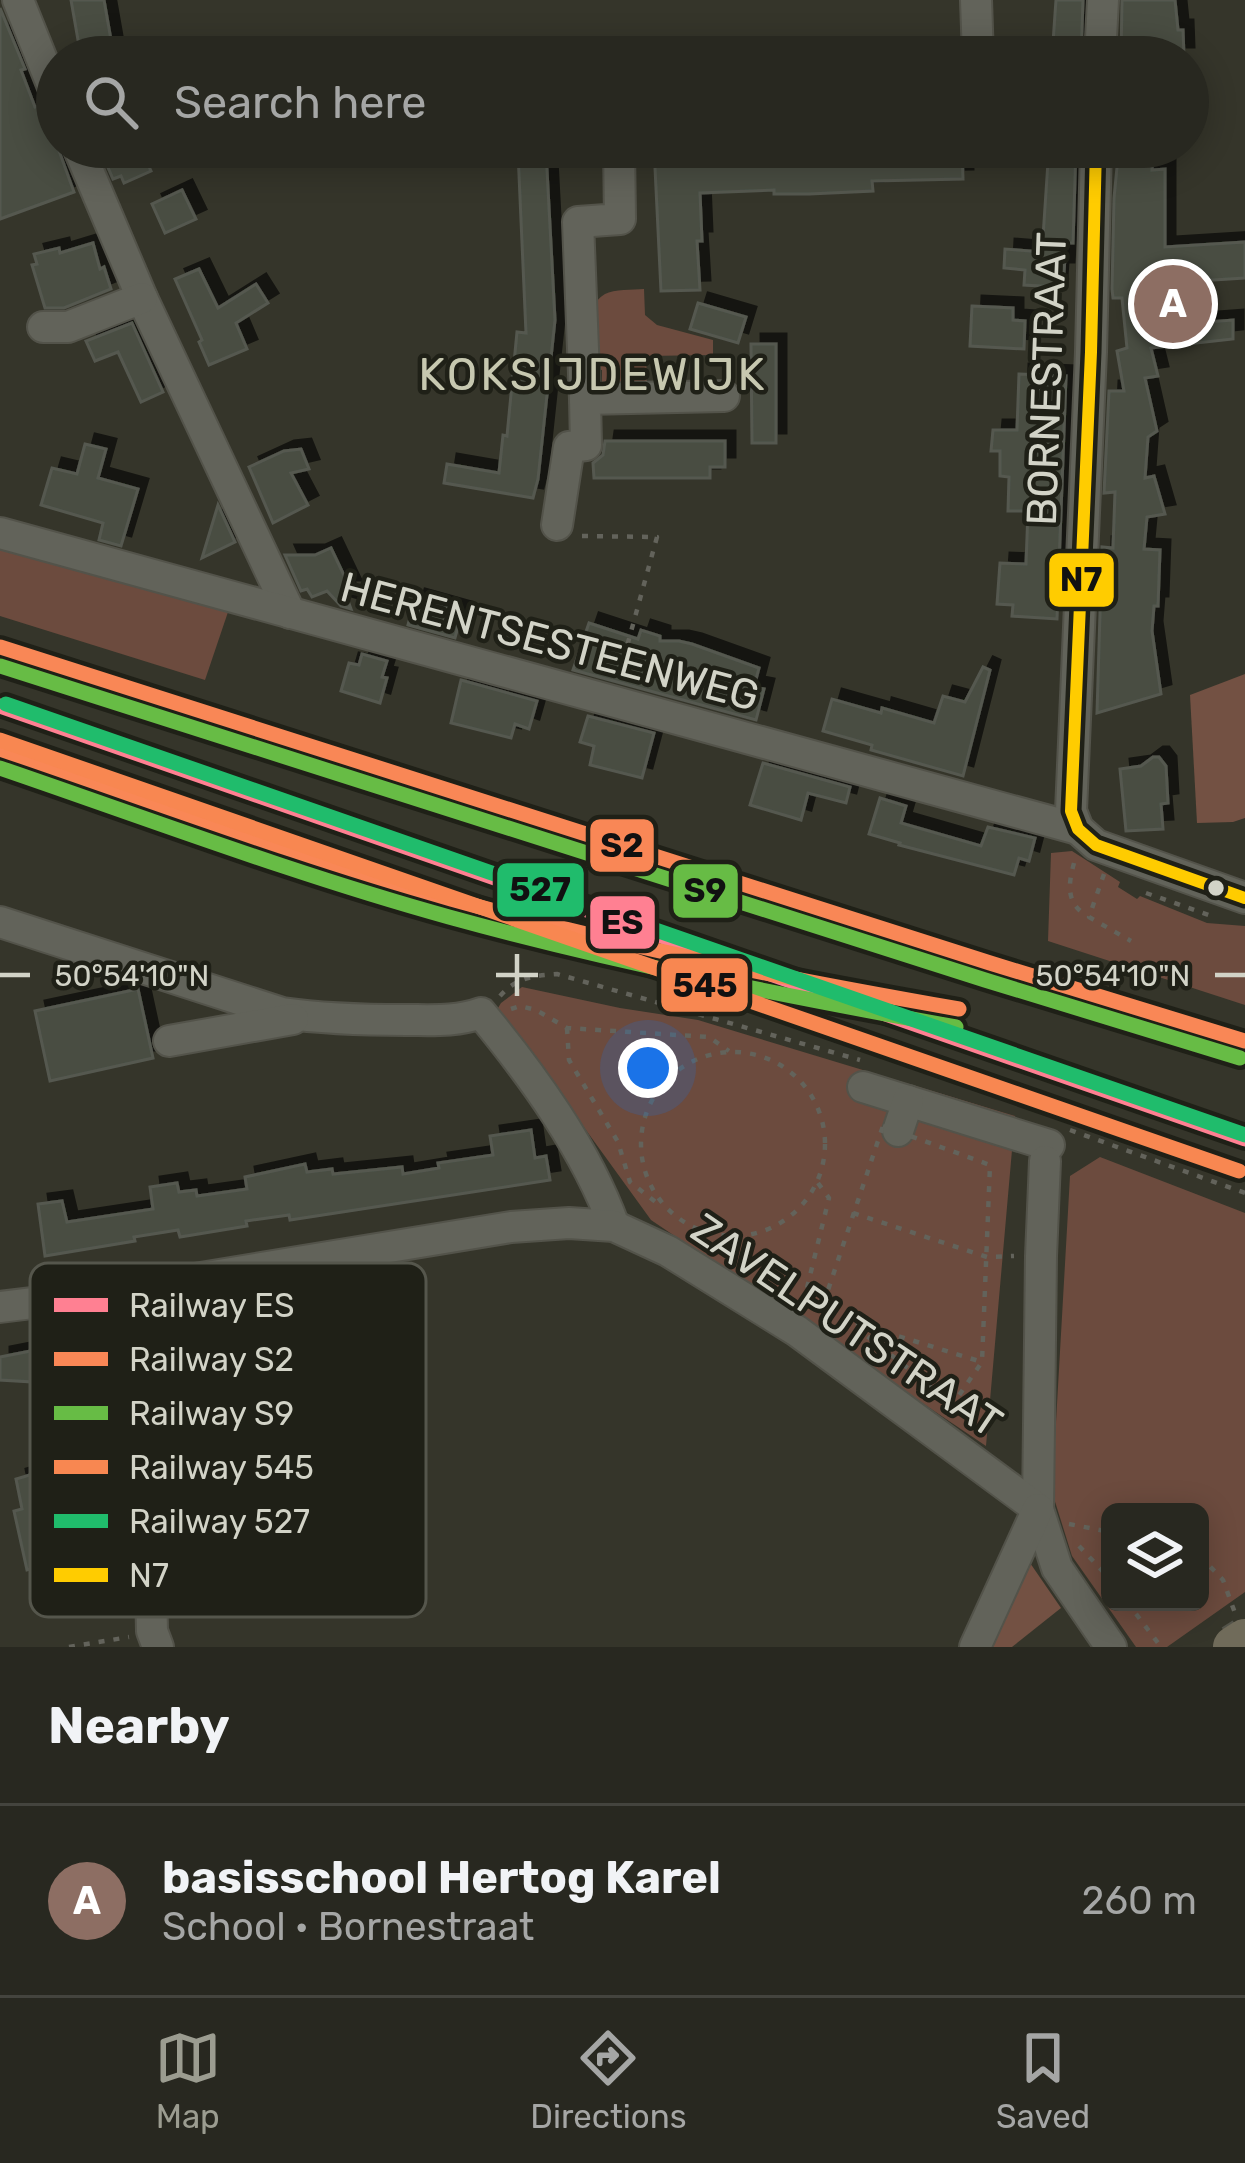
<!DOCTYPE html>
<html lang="en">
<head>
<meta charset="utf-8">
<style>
  body { margin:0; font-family:Rubik,sans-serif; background:#303029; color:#f1f3f6 }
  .controls { position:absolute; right:36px; bottom:36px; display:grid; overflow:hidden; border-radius:18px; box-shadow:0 6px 30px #0003 }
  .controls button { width:108px; height:108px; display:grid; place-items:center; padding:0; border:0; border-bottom:3px solid #44443e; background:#282820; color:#f1f3f6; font:60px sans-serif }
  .you { position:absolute; left:648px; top:1068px; width:42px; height:42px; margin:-30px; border:9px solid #fff; border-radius:50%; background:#1a73e8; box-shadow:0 0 0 18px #1a73e833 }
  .badge { display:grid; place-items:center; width:78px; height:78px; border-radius:50%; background:#9b9c90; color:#fff; font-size:39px; font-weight:700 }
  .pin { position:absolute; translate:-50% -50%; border:6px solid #fff; box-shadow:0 3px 12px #0006 }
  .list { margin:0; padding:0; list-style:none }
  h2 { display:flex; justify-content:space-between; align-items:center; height:156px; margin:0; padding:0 48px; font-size:51px }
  h2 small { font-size:39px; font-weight:400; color:#a5a6a5 }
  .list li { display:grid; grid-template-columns:78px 1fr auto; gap:36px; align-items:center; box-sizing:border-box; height:192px; padding:0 48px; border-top:3px solid #44443e }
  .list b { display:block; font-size:45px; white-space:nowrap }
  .list p { margin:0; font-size:39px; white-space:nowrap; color:#a5a6a5 }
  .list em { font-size:39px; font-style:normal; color:#a5a6a5 }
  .icon { flex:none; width:66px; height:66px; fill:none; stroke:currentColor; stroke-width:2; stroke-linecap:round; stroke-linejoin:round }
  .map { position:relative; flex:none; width:1245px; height:1647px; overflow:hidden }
  .search { position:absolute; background:#282820; box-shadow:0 6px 30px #0003; left:36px; right:36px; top:36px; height:132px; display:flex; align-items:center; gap:30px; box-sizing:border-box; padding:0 42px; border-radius:66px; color:#a5a6a5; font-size:45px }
  .sheet { height:348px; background:#282820 }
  nav { display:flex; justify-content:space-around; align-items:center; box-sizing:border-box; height:168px; border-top:3px solid #44443e; background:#282820; font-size:33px; color:#a5a6a5 }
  nav a { display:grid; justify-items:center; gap:6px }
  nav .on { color:#9b9c90 }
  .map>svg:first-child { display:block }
</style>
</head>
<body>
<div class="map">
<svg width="1245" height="1647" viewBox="0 0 1245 1647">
  <defs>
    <filter id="shadow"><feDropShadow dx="10" dy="-10" stdDeviation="0" flood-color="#0009"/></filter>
  </defs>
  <rect width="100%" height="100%" fill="#35352a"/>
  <g fill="#6c4b3e" fill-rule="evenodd">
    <path d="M 644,289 L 645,315 L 657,325 L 713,340 L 713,355 L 646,356 L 647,384 L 602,387 L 602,370 L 591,369 C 590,347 582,307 605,294 C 614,289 633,290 644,289 Z"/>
    <polygon points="0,549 228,612 205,680 0,616"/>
    <polygon points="1072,851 1120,882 1118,887 1137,899 1140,896 1207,923 1245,926 1245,1005 1048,941 1051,853"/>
    <polygon points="522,987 620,1008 698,1020 1015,1116 986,1446 651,1220 562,1097 495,1013 501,1003"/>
    <path d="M 1100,1157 L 1245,1213 L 1245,1592 L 1167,1647 L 1136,1647 L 1072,1556 L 1052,1492 L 1070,1176 ZM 1110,1512 L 1200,1512 L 1200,1602 L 1110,1602 Z"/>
  </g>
  <g fill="#735143">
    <polygon points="1245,674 1245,818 1233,822 1197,823 1190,695"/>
    <polygon points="1028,1560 1061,1608 1012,1647 986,1647"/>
  </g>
  <g fill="#484e43" stroke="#555850" stroke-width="3" filter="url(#shadow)">
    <polygon points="71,0 104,0 114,57 81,57"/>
    <polygon points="1056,0 1083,0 1081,57 1052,57"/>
    <polygon points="1122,0 1175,0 1178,30 1183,30 1184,57 1121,57"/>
    <polygon points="0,8 25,69 21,70 35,107 40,106 45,112 74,192 0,219"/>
    <polygon points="99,147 140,147 151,171 124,183 121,176 113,179"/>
    <polygon points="654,147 962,147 963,179 872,181 873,191 809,194 774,194 774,190 700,193 702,241 697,241 700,290 661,291"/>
    <polygon points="1049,147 1076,147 1073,243 1066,243 1064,272 1058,272 1057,287 1024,285 1025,270 1004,268 1005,249 1042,252"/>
    <polygon points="1119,147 1153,147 1152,170 1165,169 1165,247 1245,242 1245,278 1151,284 1154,326 1233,320 1233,339 1151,348 1158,376 1145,378 1157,431 1148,437 1145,478 1154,476 1165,514 1147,517 1144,549 1160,550 1158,606 1154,606 1152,631 1161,694 1097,713 1102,547 1113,548 1115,492 1104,493 1109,391 1124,391 1117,351 1127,348 1122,298 1113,298 1112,289 1114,198"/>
    <polygon points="546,151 555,320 538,479 533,498 444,483 447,464 499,473 503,435 507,436 517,332 526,333 518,152"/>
    <polygon points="182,190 196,219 165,233 152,204"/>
    <polygon points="93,243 100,269 104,267 111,289 64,308 45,308 32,265 37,264 34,254 59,248 60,253"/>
    <polygon points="199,269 218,308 256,284 268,303 236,323 247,349 209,365 199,342 202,340 175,279"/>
    <polygon points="698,303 746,317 738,343 690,329"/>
    <polygon points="972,306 1013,308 1013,320 1025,321 1024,349 970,346"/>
    <polygon points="132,323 163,392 141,402 118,352 95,361 86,341"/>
    <polygon points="751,344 776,344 776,443 752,443"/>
    <polygon points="1019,374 1066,376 1057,619 1012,616 1013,605 997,604 1000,563 1026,564 1028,511 1008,511 1009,477 1000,476 1000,451 991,451 993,430 1017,430"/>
    <polygon points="605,441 725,441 725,467 710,467 710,478 594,478 593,463 603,455"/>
    <polygon points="85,444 106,449 98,478 138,489 121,546 99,540 103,523 41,505 52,468 77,474"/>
    <polygon points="301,449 309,469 291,473 308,505 273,523 249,467 284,451"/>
    <polygon points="218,505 235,542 202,558"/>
    <polygon points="331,548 351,590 344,590 351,609 341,606 327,591 312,597 307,589 301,591 285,555 315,555"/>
    <polygon points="415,599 462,612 455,638 408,625"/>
    <polygon points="589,623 638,639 641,630 660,636 660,641 679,641 692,644 759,668 754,687 764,689 756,720 573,670"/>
    <polygon points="362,654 387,661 382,677 387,678 380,703 341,691 349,663 359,665"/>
    <polygon points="983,667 990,670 963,776 871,750 872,745 823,731 832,699 881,713 882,708 934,723 943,696 965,702"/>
    <polygon points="461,680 537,701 529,729 515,724 511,738 451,723"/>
    <polygon points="588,716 654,733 642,778 590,765 594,746 580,742"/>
    <polygon points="1153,757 1159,757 1166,766 1168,803 1161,804 1163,829 1126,831 1120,769 1141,766"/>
    <polygon points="763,763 850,787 846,803 808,793 801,820 750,805"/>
    <polygon points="880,798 906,806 901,823 981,846 988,827 1035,838 1029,861 1019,858 1014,875 899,845 900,843 869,834"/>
    <polygon points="138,989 153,1058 50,1081 35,1011"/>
    <polygon points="531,1130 535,1158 546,1156 550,1180 290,1220 289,1215 246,1221 247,1226 180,1237 178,1230 134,1237 135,1241 45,1256 38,1204 62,1201 67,1222 153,1209 150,1187 177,1183 179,1192 196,1190 197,1196 247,1189 245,1177 305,1164 307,1172 332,1169 333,1174 402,1167 403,1174 439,1168 438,1163 493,1155 490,1136"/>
    <polygon points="75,1334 84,1386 50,1392 49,1383 0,1380 0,1357 51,1347 49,1338"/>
    <polygon points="50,1469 56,1501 82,1495 89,1526 72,1531 78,1556 27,1570 14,1511 22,1509 16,1479"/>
  </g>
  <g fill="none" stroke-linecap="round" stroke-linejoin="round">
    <g stroke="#53534a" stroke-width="34">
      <g id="minor">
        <polyline points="18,0 57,97"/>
        <polyline points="976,0 978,57"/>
        <polyline points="1100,57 1103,0"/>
        <polyline points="78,147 142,298 290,613"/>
        <polyline points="1096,147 1091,352 1071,811 1078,829 1096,845 1245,898"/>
        <polyline points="43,327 68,327 142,298"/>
        <polyline points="585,399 578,222 620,219 619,147"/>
        <polyline points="557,525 569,447 586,445 585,399 724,396"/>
        <polyline points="0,533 1078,829"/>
        <path d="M 0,922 L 282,1013 C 324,1019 364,1020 406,1020 C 432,1020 456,1022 481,1013 C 533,1076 586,1149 614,1226"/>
        <polyline points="169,1041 293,1019"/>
        <polyline points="863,1087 1049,1145"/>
        <polyline points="898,1131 908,1101"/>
        <polyline points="1045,1161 1041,1256 1038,1509 1057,1568 1111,1647"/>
        <polyline points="98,1295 151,1587 152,1631 158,1647"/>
        <polyline points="0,1307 98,1295 511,1227 569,1223 614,1226 668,1251 797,1331 1038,1509"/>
        <polyline points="975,1647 1038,1509"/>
      </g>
    </g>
    <g stroke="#63635b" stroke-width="4.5" stroke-dasharray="6 9" stroke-linecap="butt">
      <polyline points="582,536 657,537 618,679"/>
      <path d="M 1074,863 C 1068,885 1066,903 1087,916"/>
      <polyline points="1104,874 1089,917 1131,941"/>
      <polyline points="1146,893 1214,917"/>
      <path d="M 500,996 C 517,977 533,976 557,974 L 860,1060"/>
      <polyline points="511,1009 520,1006 536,1010 567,1028 709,1037 729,1051"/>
      <polyline points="567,1028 569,1060 618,1142 630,1182 662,1207"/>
      <circle cx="733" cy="1144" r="92"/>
      <polygon points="883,1126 990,1165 982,1362 953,1404 824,1302"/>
      <polyline points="1070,1130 1245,1193"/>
      <polyline points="818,1183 829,1198 805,1296 823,1302"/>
      <polyline points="853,1213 987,1257 1014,1256"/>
      <polyline points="856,1323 982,1362"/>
      <polyline points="1069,1524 1110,1532"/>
      <polyline points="1079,1546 1110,1579"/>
      <polyline points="1200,1556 1223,1580 1235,1613"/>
      <polyline points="1127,1602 1161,1647"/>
      <polyline points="69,1647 129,1637"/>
    </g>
    <use href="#minor" stroke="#62635a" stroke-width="30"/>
    <g stroke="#53534a" stroke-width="46" stroke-linecap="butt">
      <polyline id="highway-bridge" points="1234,1647 1245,1640"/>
    </g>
    <use href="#highway-bridge" stroke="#706b5a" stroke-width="42"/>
    <g stroke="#1f2017" stroke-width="21">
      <polyline id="bus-1" points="1096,147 1091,352 1071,811 1078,829 1096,845 1245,898"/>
    </g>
    <use href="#bus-1" stroke="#fc0" stroke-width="12"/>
    <g stroke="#1f2017" stroke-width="24">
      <polyline id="rail-1" points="0,706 1245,1139"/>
    </g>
    <g stroke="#1f2017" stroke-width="24">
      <g id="rail-2">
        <polyline points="0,647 990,963 1245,1041"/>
        <path d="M 0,749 C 150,800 298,856 451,899 C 618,946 788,979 959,1009"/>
      </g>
    </g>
    <g stroke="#1f2017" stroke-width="24">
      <g id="rail-3">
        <polyline points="0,666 985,980 1240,1058"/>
        <path d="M 0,768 C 149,819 297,875 449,917 C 616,963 786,996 956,1027"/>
      </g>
    </g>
    <g stroke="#1f2017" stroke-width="24">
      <polyline id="rail-4" points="0,740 1239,1171"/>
    </g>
    <g stroke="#1f2017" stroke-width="24">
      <polyline id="rail-5" points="6,704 1245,1135"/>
    </g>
    <use href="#rail-1" stroke="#ff8092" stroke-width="15"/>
    <use href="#rail-2" stroke="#f98756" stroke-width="15"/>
    <use href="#rail-3" stroke="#67bc45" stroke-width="15"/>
    <use href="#rail-4" stroke="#f88751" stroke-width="15"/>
    <use href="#rail-5" stroke="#20bc6c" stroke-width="15"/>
  </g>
  <path fill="none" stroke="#d2d3c7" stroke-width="4.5" d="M 517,954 L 517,996M 0,975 L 30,975M 496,975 L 538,975M 1215,975 L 1245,975"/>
  <circle fill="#d2d3c7" stroke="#1f2017" stroke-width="4.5" cx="1216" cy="888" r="10"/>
  <g text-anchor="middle" stroke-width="9" stroke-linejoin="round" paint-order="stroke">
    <g font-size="42" fill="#d2d3c7" stroke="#1f2017">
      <text transform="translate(1046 379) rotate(-88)" y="15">BORNESTRAAT</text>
      <text transform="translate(550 641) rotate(15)" y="15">HERENTSESTEENWEG</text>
      <text transform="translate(847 1325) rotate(34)" y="15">ZAVELPUTSTRAAT</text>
    </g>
    <g font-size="45" letter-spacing="3" fill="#c7c8b0" stroke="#1f2017">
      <text x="593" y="390">KOKSIJDEWIJK</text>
    </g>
  </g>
  <rect x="30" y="1263" width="396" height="354" rx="18" fill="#1f2017" stroke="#55564c" stroke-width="3"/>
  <rect x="54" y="1298" width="54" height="14" fill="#ff8092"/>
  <rect x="54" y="1352" width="54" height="14" fill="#f98756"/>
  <rect x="54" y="1406" width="54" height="14" fill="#67bc45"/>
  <rect x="54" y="1460" width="54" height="14" fill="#f88751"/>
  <rect x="54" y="1514" width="54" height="14" fill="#20bc6c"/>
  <rect x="54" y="1568" width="54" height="14" fill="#fc0"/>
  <g font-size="33" fill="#d2d3c7">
    <text x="129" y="1317">Railway ES</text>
    <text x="129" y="1371">Railway S2</text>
    <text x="129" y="1425">Railway S9</text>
    <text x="129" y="1479">Railway 545</text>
    <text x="129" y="1533">Railway 527</text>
    <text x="129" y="1587">N7</text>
  </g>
  <g font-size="30" text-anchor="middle" fill="#d2d3c7" stroke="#1f2017" stroke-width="9" stroke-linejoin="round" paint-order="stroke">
    <text x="132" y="986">50°54'10"N</text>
    <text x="1113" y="986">50°54'10"N</text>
  </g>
  <g stroke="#1f2017" stroke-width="4.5">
    <rect x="1047" y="551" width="69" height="58" rx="12" fill="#fc0"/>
    <rect x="588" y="817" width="68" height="57" rx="12" fill="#f98756"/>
    <rect x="495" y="861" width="91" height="58" rx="12" fill="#20bc6c"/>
    <rect x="671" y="862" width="69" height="58" rx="12" fill="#67bc45"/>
    <rect x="588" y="894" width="69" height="57" rx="12" fill="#ff8092"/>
    <rect x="659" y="956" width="91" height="58" rx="12" fill="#f88751"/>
  </g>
  <g font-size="33" text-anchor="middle" font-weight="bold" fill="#111">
    <text x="1081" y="591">N7</text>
    <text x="622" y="857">S2</text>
    <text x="540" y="901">527</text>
    <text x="705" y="902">S9</text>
    <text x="622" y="934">ES</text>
    <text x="705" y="997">545</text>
  </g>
</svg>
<div class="controls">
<button><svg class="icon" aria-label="layers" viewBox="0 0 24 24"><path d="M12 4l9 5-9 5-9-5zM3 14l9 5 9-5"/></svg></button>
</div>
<div class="you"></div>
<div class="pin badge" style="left:1173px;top:304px;background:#8d6e63">A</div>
<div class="search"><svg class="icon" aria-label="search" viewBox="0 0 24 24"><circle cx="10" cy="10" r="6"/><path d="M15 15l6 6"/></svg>Search here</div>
</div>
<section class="sheet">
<h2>Nearby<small></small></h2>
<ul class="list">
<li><span class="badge" style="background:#8d6e63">A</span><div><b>basisschool Hertog Karel</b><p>School · Bornestraat</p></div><em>260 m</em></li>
</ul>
</section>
<nav>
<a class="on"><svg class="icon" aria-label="map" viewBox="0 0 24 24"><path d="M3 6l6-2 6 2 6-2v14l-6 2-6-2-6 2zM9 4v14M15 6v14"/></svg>Map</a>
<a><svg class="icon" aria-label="directions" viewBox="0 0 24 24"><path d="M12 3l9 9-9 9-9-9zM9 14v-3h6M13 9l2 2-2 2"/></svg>Directions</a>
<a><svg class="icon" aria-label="saved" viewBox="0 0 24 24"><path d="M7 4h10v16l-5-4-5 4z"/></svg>Saved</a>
</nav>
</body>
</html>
